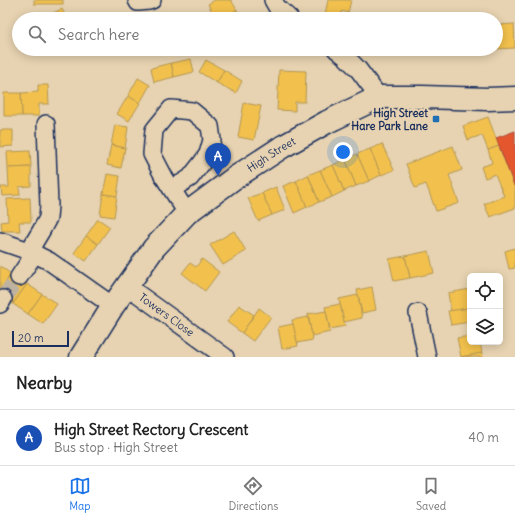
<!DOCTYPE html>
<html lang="en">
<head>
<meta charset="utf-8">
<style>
  body { margin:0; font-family:Delius,sans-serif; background:#f2f2f2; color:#222 }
  .controls { position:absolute; right:12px; bottom:12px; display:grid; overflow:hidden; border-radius:6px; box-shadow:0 2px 10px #0003 }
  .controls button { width:36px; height:36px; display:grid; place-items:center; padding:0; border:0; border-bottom:1px solid #e0e0e0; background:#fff; color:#222; font:20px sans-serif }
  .scale { position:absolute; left:12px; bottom:10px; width:57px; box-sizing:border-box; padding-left:4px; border:2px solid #1b2f5e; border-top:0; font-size:11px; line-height:14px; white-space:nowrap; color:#1b2f5e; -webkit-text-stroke:3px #e7d3b1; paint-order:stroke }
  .you { position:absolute; left:343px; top:152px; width:14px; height:14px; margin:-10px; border:3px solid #fff; border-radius:50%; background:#1a73e8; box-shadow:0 0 0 6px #1a73e833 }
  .badge { display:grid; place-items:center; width:26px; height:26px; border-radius:50%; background:#1a73e8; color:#fff; font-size:13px; font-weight:700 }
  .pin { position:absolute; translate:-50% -33px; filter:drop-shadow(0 1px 2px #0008) }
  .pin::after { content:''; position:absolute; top:21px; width:14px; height:12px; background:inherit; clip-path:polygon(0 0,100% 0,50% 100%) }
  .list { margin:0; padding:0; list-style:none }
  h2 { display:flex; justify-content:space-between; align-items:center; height:52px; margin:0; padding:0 16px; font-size:17px }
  h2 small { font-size:13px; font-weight:400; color:#767676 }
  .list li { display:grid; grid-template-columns:26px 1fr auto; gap:12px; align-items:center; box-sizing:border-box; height:56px; padding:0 16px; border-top:1px solid #e0e0e0 }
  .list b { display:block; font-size:15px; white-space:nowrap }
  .list p { margin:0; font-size:13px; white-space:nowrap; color:#767676 }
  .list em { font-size:13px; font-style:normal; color:#767676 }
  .icon { flex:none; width:22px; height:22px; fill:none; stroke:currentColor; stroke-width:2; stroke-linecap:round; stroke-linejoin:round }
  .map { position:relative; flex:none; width:515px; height:357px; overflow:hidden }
  .search { position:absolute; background:#fff; box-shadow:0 2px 10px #0003; left:12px; right:12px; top:12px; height:44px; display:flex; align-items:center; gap:10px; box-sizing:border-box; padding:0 14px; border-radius:22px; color:#767676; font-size:15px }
  .sheet { height:108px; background:#fff }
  nav { display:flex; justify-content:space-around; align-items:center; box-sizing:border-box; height:56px; border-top:1px solid #e0e0e0; background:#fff; font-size:11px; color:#767676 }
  nav a { display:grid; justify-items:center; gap:2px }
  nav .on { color:#1a73e8 }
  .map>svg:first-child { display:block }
</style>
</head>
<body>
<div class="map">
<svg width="515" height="357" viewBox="0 0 515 357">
  <rect width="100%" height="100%" fill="#e7d3b1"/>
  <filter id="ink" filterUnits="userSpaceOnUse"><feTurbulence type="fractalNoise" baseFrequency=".025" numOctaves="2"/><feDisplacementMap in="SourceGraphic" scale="8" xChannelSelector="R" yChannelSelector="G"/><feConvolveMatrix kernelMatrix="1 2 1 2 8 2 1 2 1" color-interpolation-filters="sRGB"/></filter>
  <g filter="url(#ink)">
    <g fill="#f2c14e" stroke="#b29553">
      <rect x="34" y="0" width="29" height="4"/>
      <polygon points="215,0 231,0 237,10 220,19 216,19 208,4"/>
      <polygon points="328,0 351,0 348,13 342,11 340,18 346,19 324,19"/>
      <polygon points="62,9 67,19 45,19 44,17"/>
      <polygon points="237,10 242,19 220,19"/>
      <polygon points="514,24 515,48 496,49 496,25"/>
      <polygon points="60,49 72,49 62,54"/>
      <polygon points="375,49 388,49 385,55"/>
      <polygon points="426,49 444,49 445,50 426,51"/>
      <polygon points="444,49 463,49 463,50 445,50"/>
      <polygon points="191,59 194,72 174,77 171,63"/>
      <polygon points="206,60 224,70 217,83 199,72"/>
      <polygon points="171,63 174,77 154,82 151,68"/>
      <polygon points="224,70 242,81 236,93 217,83"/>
      <polygon points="279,70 306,71 305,102 295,102 295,111 277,110"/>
      <polygon points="138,78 150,85 140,103 128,96"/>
      <polygon points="38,85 48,85 49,104 39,104 39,116 22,116 21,93 38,92"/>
      <polygon points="4,93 21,93 22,116 4,116"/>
      <polygon points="128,96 140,103 129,121 117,114"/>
      <polygon points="244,103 261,106 254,140 238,137"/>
      <polygon points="488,117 499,146 488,150 482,135 468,140 463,126"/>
      <polygon points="115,125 128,127 125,148 111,145"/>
      <polygon points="0,130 13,130 13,146 0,147"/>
      <polygon points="382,144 394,170 381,175 370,149"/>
      <polygon points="111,145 125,148 121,168 107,165"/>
      <polygon points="453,146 462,170 449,175 459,203 436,211 426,184 415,188 406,164"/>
      <polygon points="499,146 515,188 515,208 490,217 484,204 504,196 495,174 485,178 481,167 492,163 488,150"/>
      <polygon points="370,149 381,175 369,181 357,154"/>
      <polygon points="30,151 31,167 8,168 7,152"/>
      <polygon points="357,154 369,181 356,186 345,159"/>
      <polygon points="345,159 356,186 344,191 333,165"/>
      <polygon points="333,165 344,191 332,197 320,170"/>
      <polygon points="31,167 31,186 19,187 20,195 2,196 1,187 9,187 8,168"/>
      <polygon points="320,170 332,197 319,202 308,175"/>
      <polygon points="107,174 120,176 117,196 103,194"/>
      <polygon points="308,175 319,202 307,207 296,181"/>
      <polygon points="296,181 307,207 294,213 283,186"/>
      <polygon points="276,187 285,210 272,215 262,193"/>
      <polygon points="262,193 272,215 258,221 248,198"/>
      <polygon points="103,194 117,196 114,217 100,215"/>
      <polygon points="30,198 31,222 19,222 20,231 2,231 1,222 8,221 7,199"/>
      <polygon points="98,219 110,227 98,244 86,236"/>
      <polygon points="234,231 246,251 223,265 210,245"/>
      <polygon points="86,236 98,244 86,261 74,253"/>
      <polygon points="515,248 515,268 509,269 505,251"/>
      <polygon points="429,251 434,273 410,278 405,256"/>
      <polygon points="405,256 410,278 394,281 389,259"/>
      <polygon points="202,259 219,272 205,291 182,273 190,263 196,267"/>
      <polygon points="0,266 11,274 0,291"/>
      <polygon points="11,274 27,284 13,304 0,296 0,291"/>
      <polygon points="27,284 42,294 28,314 13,304"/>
      <polygon points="372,287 376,310 362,313 357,290"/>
      <polygon points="470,289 470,308 451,311 448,293"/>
      <polygon points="42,294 57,304 43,324 28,314"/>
      <polygon points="358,295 362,318 344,322 339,299"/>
      <polygon points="340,304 345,326 330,329 325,307"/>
      <polygon points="239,305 254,315 242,333 227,322"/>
      <polygon points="259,308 271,317 253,341 242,333"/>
      <polygon points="470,308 470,322 451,325 448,311"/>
      <polygon points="326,311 330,332 312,336 308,314"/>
      <polygon points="308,317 313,340 297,343 292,320"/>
      <polygon points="293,324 298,346 282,349 278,327"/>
      <polygon points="470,336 470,342 480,342 482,353 461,357 457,338"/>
      <polygon points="482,353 483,357 461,357"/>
    </g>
    <polygon fill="#e4572e" stroke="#a84b3c" points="515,131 515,188 496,138"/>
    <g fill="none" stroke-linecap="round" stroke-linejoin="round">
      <polyline stroke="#beb2a0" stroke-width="17" stroke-dasharray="17 8" stroke-linecap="butt" points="3,299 19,277"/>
      <g stroke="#1b2f5e" stroke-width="20">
        <g id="minor">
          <polyline points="137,0 138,2 149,1 152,0"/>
          <polyline points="273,0 277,7 290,19"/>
          <polyline points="336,49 345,56 358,69 379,97"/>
          <polyline points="172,189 190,178 201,164 208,154 212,140 210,126 192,111 171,109 154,130 152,154 164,177 187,213"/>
          <polyline points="0,241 29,251 49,261 113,306"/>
          <polyline points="29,251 41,231 48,218 49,206 46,124"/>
          <polyline points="19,277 35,253"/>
          <path id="s1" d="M 127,286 L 225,357"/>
          <polyline points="0,304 3,299"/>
          <polyline points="418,313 427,357"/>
        </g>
      </g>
      <g stroke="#1b2f5e" stroke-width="25">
        <g id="tertiary">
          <path id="s2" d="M 81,357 L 113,306 L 154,248 L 187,213 L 233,179 L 282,147 L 327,122 L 379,97 L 422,97 L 488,99 L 515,98"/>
        </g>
      </g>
      <use href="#minor" stroke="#e7d3b1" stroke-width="17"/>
      <use href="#tertiary" stroke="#e7d3b1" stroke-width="22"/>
    </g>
  </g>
  <rect fill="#1f6fb2" stroke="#e7d3b1" stroke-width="1.5" x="432" y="115" width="8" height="8" rx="2"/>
  <g text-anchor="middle" stroke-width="4" stroke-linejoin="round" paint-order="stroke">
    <g font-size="11" font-weight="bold" fill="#1b2f5e" stroke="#e7d3b1" text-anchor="end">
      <text x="428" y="117">High Street<tspan x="428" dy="13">Hare Park Lane</tspan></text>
    </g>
    <g font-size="11" fill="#1b2f5e" stroke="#e7d3b1">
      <text dy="4" stroke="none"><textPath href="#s2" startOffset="282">High Street</textPath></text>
      <text dy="4" stroke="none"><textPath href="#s1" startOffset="49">Towers Close</textPath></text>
    </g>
  </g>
</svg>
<div class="controls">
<button><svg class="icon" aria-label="locate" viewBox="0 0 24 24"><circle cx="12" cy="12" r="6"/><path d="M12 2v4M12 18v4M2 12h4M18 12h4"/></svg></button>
<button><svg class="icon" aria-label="layers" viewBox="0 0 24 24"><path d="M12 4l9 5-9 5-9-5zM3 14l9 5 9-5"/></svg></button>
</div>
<div class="scale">20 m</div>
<div class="you"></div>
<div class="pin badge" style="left:218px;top:176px;background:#1a4fb4">A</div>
<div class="search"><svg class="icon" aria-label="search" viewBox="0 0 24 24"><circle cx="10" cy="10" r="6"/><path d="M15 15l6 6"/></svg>Search here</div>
</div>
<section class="sheet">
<h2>Nearby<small></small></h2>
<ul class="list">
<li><span class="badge" style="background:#1a4fb4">A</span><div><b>High Street Rectory Crescent</b><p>Bus stop · High Street</p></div><em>40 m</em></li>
</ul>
</section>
<nav>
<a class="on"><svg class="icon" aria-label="map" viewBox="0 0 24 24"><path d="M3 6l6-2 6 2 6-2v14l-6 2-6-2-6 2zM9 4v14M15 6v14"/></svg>Map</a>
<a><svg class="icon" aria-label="directions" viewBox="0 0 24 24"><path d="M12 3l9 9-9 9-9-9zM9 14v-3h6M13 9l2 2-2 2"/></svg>Directions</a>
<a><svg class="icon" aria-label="saved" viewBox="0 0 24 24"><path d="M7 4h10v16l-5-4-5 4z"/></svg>Saved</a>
</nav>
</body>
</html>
